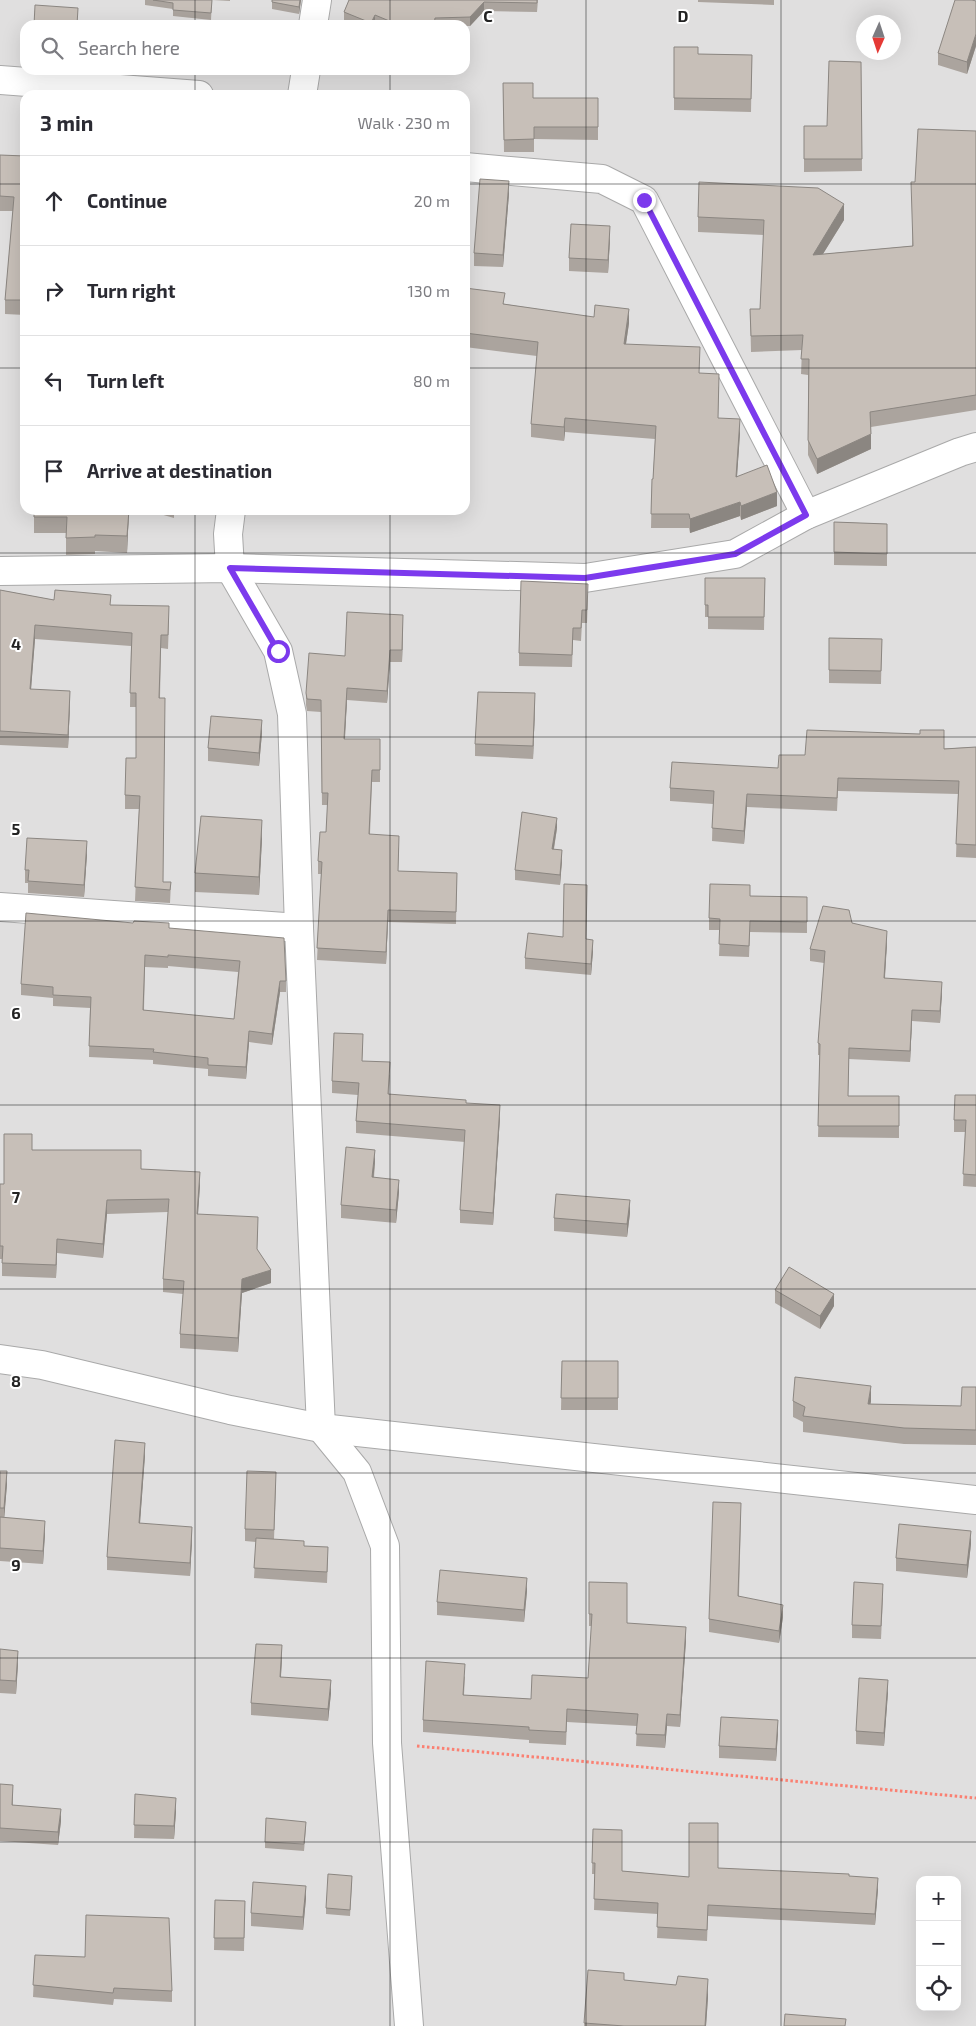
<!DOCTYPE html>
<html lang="en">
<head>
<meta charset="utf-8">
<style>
  body { margin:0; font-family:"Exo 2",sans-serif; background:#f2f2f3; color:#2b2b33 }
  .controls { position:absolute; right:15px; bottom:15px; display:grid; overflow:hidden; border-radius:10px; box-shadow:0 5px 20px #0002 }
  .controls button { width:45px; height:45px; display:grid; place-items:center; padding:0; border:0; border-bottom:1px solid #e1e1e2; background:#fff; color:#2b2b33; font:25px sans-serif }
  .compass { position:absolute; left:856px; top:15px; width:45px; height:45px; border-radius:50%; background:#fff; box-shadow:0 5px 20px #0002; rotate:183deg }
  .stop { position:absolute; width:15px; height:15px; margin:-11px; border:4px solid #7c3aed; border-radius:50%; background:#fff }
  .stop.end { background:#7c3aed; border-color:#fff; box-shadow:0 1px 5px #0008 }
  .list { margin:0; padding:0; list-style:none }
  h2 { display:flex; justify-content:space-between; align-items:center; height:65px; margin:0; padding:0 20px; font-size:21px }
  h2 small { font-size:16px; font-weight:400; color:#7c7c81 }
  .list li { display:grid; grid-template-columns:32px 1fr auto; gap:15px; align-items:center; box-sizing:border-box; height:90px; padding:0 20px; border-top:1px solid #e1e1e2 }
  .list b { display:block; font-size:19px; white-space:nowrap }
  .list em { font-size:16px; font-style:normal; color:#7c7c81 }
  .icon { flex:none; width:28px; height:28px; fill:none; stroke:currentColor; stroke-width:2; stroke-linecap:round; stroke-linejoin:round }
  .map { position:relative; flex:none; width:976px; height:2026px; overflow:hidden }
  .search { position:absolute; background:#fff; box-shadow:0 5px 20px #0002; left:20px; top:20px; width:450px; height:55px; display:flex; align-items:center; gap:12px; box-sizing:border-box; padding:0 18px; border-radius:15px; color:#7c7c81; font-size:19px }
  .panel { position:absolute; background:#fff; box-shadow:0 5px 20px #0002; left:20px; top:90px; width:450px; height:425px; border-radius:15px }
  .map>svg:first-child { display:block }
</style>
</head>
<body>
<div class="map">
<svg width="976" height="2026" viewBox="0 0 976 2026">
  <rect width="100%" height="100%" fill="#f2efe9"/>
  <path fill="#e0dfdf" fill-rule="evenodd" d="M 0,0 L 976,0 L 976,2026 L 0,2026 ZM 864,22 L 894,22 L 894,52 L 864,52 ZM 25,25 L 465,25 L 465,70 L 25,70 ZM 25,95 L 465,95 L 465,510 L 25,510 ZM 920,1880 L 957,1880 L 957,2007 L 920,2007 Z"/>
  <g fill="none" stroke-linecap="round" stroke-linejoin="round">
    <g stroke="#a9a9a9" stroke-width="30">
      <g id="minor">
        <polyline points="313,25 317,0"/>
        <polyline points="0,80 199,95"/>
        <polyline points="302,95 306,70"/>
        <polyline points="465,167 602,179 644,200 806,515"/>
        <polyline points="231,510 228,534 230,568 278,651 292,714 299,928 321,1428 357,1472 385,1546 387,1743 409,2026"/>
        <polyline points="0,571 230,568 585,578 735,554 806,515 960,452 976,447"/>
        <polyline points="0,907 299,928"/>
        <polyline points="0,1359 42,1365 230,1410 321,1428 976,1500"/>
      </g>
    </g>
    <polyline stroke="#fa8072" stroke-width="3" stroke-dasharray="2.5 2.5" stroke-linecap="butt" points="417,1746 976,1798"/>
    <use href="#minor" stroke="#fff" stroke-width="28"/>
  </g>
  <g fill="#aba49e" fill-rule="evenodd">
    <polygon points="145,0 230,0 230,1 212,0 211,20 173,16 173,9 145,5"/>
    <polygon points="301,0 299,14 272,9 272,2"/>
    <polygon points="349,0 538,0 537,12 484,11 470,26 465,26 465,25 377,25 375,24 375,25 353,25 344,21 344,12"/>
    <polygon points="698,0 774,0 774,5 698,2"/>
    <polygon points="976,1 976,46 967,74 938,65 938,53"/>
    <polygon points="674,47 698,54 752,55 751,112 674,110"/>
    <polygon points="861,62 862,171 804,172 804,126 827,126"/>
    <polygon points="503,83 533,98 598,98 598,140 534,139 534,152 504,152"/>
    <polygon points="976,131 976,410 871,427 871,449 817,474 808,455 808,375 801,374 802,350 751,352 750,309 760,309 764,235 698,232 698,217 844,220 823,254 912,246 915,182"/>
    <polygon points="0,155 25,156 25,315 5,314 5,300 13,211 0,211"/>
    <polygon points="509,194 503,267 474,266 474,253"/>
    <polygon points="610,239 608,273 569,271 569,258"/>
    <polygon points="465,288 505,304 629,323 626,344 699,373 719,387 718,418 740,433 737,476 777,506 741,520 740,516 690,533 689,528 651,528 652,479 653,479 655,439 565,432 564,441 531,437 531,424 537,356 465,347"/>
    <polygon points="25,345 25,403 21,403 21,386"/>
    <polygon points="28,510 129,510 127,553 95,551 95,554 66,555 66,533 34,533 34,514 28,513"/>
    <polygon points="146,510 174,510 174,518"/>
    <polygon points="834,522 887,524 887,566 834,565"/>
    <polygon points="705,578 765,578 764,630 708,629 708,617 705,617"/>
    <polygon points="0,590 54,600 111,605 169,620 168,649 161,648 160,698 163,882 171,882 170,903 135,901 139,809 125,809 125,795 136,758 136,707 130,707 131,646 35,639 31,689 70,705 68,748 0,745"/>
    <polygon points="588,596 587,623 582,623 581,641 573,640 572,667 519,666 519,653"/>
    <polygon points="403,627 402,662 390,662 387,703 347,700 345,739 380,739 380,782 372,782 370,834 399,848 398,871 457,873 456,924 388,922 386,964 317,960 321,874 318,874 318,861 326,832 328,805 322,805 321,712 307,711 306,705 306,693"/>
    <polygon points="829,638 882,639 881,684 829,683"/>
    <polygon points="535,706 533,759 475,756 475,744"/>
    <polygon points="262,733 259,766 208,761 208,748"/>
    <polygon points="976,747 976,858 956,857 958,794 838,791 837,811 747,807 744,844 712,841 713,804 670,801 670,788 778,768 805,755"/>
    <polygon points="557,828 554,849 562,860 560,885 515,880 515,870"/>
    <polygon points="262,839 259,895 195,892 195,873"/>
    <polygon points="87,854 84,897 28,893 28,883 25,883 25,870"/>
    <polygon points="750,896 807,897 807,933 750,932 749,957 719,956 720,930 709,930 709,918"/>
    <polygon points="852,923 887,943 885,978 942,993 940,1023 912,1021 910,1062 849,1059 848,1096 899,1096 899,1138 818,1137 820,1055 818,1055 818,1043 824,963 810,961 810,949"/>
    <path d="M 169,928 L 286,981 L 286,992 L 280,992 L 272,1045 L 249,1042 L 246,1079 L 208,1076 L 208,1069 L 153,1064 L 153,1060 L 89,1057 L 90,1008 L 53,1006 L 53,998 L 21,995 L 21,984 ZM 168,966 L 238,972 L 234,1019 L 144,1010 L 145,967 L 168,968 Z"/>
    <polygon points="586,939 593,951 591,975 525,969 525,958"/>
    <polygon points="363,1047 362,1061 390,1075 389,1094 466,1103 500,1117 493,1225 460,1223 460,1210 465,1142 356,1133 356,1121 358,1095 332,1093 332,1081"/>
    <polygon points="976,1095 976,1187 963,1186 965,1132 954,1132 954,1120"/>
    <polygon points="32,1150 141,1169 200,1185 198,1214 258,1231 257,1249 271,1283 242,1293 238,1352 180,1348 180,1334 183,1294 163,1292 163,1279 168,1212 107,1214 103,1258 57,1253 56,1278 2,1276 2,1259 0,1259 0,1184 4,1184"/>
    <polygon points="375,1162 374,1178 399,1192 396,1223 341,1218 341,1205"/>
    <polygon points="630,1213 627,1237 554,1231 554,1218"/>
    <polygon points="775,1290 834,1306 820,1329 775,1303"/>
    <polygon points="562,1361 618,1361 618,1410 561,1410"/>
    <polygon points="976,1387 976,1445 904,1444 803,1432 803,1422 793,1417 793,1401 871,1401 870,1404 961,1406"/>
    <polygon points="145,1455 140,1523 192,1540 190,1576 107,1570 107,1557"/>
    <polygon points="0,1471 7,1484 4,1518 45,1533 43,1564 0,1561"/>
    <polygon points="276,1485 274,1539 304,1546 328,1558 327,1583 254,1578 256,1542 245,1541 245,1529"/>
    <polygon points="741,1516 739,1596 783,1617 779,1643 709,1632 709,1619"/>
    <polygon points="971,1544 967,1578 896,1571 896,1558"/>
    <polygon points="589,1582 627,1623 686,1640 680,1727 667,1726 665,1748 636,1746 637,1726 567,1722 566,1745 529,1743 529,1740 423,1732 423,1720 465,1676 464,1695 531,1699 588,1678 592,1626 589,1626"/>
    <polygon points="527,1591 524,1622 437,1615 437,1602"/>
    <polygon points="883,1597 881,1639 852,1638 852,1625"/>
    <polygon points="0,1649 18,1663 16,1694 0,1693"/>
    <polygon points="282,1658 281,1677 331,1693 328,1721 251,1715 251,1703"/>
    <polygon points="888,1692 884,1746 856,1744 856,1731"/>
    <polygon points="778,1732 776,1761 719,1758 719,1746"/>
    <polygon points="0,1784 13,1797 13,1805 61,1821 58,1845 0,1841"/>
    <polygon points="135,1794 176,1811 174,1839 134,1838"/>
    <polygon points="306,1828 304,1851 265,1848 265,1842"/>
    <polygon points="593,1829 622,1871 689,1877 718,1868 849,1876 878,1889 875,1925 708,1916 707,1941 657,1938 658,1914 594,1910 595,1874 592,1874"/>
    <polygon points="352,1882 350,1916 326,1914 326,1908"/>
    <polygon points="306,1898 303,1930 251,1926 251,1913"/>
    <polygon points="215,1900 245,1901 244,1951 214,1950"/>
    <polygon points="35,1955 172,1991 172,2002 114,1999 113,2005 33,1997"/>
    <polygon points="588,1970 624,1980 708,1997 706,2026 584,2026"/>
  </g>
  <g fill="#8b8681">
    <polygon points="300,0 301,0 299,14 299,7"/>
    <polygon points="484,2 484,11 470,26 470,17"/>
    <polygon points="375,15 375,25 371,25 371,23"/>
    <polygon points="976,34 976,46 967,74 967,62"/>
    <polygon points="509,181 509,194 503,267 503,255"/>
    <polygon points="844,204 844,220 813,270 813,255"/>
    <polygon points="610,226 610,239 608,273 608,260"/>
    <polygon points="629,309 629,323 624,357 624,344"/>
    <polygon points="565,418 565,432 564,441 564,427"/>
    <polygon points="740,419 740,433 736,491 736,477"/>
    <polygon points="871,434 871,449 817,474 817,459"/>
    <polygon points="777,492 777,506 741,520 741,506"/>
    <polygon points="740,502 740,516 690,533 690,519"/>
    <polygon points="129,510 127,553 127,536"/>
    <polygon points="403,615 403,627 402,662 402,650"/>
    <polygon points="35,625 35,639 30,702 30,689"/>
    <polygon points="390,650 390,662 387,703 387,691"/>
    <polygon points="347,688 347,700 344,752 344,739"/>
    <polygon points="70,691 70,705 68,748 68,735"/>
    <polygon points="535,693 535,706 533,759 533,746"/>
    <polygon points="262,720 262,733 259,766 259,753"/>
    <polygon points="747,794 747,807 744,844 744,831"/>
    <polygon points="557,818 557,828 552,859 552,849"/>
    <polygon points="262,820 262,839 259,895 259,877"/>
    <polygon points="87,841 87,854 84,897 84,885"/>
    <polygon points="562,850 562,860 560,885 560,875"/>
    <polygon points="388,910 388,922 386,964 386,952"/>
    <polygon points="887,931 887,943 884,989 884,978"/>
    <polygon points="593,940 593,951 591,975 591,964"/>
    <polygon points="280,981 280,992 272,1045 272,1034"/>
    <polygon points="942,982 942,993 940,1023 940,1011"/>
    <polygon points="912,1010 912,1021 910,1062 910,1051"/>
    <polygon points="249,1031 249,1042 246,1079 246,1067"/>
    <polygon points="500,1105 500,1117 493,1225 493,1213"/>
    <polygon points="375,1150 375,1162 372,1190 372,1177"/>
    <polygon points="200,1172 200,1185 197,1228 197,1214"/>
    <polygon points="399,1180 399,1192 396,1223 396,1210"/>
    <polygon points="107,1200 107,1214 103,1258 103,1244"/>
    <polygon points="630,1200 630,1213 627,1237 627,1224"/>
    <polygon points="57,1239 57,1253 56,1278 56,1265"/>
    <polygon points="271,1270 271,1283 242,1293 238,1352 238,1338 242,1279"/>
    <polygon points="834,1294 834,1306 820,1329 820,1316"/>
    <polygon points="871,1386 871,1401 868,1419 868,1404"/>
    <polygon points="145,1443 145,1455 139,1536 139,1523"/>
    <polygon points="7,1471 7,1484 4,1521 4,1508"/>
    <polygon points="45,1521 45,1533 43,1564 43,1551"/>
    <polygon points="192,1527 192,1540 190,1576 190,1563"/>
    <polygon points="971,1531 971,1544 967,1578 967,1565"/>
    <polygon points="527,1578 527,1591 524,1622 524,1610"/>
    <polygon points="783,1605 783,1617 779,1643 779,1631"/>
    <polygon points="686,1627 686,1640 680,1727 680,1715"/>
    <polygon points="282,1645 282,1658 280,1689 280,1677"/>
    <polygon points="18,1651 18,1663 16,1694 16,1681"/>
    <polygon points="331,1680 331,1693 328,1721 328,1709"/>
    <polygon points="888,1680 888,1692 884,1746 884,1733"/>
    <polygon points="667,1714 667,1726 665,1748 665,1735"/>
    <polygon points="778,1720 778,1732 776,1761 776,1749"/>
    <polygon points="176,1798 176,1811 174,1839 174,1826"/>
    <polygon points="61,1809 61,1821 58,1845 58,1832"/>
    <polygon points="878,1878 878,1889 875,1925 875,1914"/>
    <polygon points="306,1886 306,1898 303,1930 303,1917"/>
    <polygon points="708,1979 708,1997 706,2026 705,2026"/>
  </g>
  <g fill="#c7bfb8" stroke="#8b8681" fill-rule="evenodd">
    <polygon points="153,0 212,0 211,13 173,10 173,3"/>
    <polygon points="272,0 300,0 299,7 272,2"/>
    <polygon points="349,0 537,0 537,3 484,2 470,17 435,18 434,25 399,25 375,15 371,23 344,12"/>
    <polygon points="955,0 972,0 976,1 976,34 967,62 938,53"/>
    <polygon points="35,5 78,8 77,25 34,25"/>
    <polygon points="674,47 698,47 698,54 752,55 751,99 674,98"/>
    <polygon points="829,61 861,62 862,159 804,159 804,126 827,126"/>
    <polygon points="503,83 533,83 533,98 598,98 598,127 534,127 534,139 504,140"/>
    <polygon points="918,129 976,131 976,395 870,412 871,434 817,459 808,440 809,359 801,359 803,335 751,336 750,309 760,309 764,220 698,217 699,182 818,188 844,204 813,255 913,246 911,182 915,182"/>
    <polygon points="0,155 25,156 25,300 5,300 14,197 0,196"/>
    <polygon points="480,179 509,181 503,255 474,253"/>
    <polygon points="571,224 610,226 608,260 569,258"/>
    <polygon points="465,288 505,293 503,304 594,317 595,305 629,309 624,344 700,347 699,373 719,374 718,418 740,419 736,477 767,465 777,492 741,506 740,502 690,519 689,514 651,514 652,479 653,479 656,426 565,418 564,427 531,424 538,342 465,333"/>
    <polygon points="23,345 25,345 25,386 21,386"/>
    <polygon points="34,510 129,510 127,536 95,535 95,537 66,538 67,517 34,517"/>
    <polygon points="834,522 887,524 887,554 834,552"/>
    <polygon points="705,578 765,578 764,617 708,617 708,605 705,605"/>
    <polygon points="521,581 588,584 587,610 582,610 581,628 573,628 572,655 519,653"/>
    <polygon points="0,590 54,600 55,590 111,595 110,605 169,606 168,635 161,635 159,698 165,698 163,882 171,882 170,890 135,887 140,796 125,795 126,758 136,758 136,693 130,693 132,633 35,625 30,689 70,691 68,735 0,731"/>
    <polygon points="347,612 403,615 402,650 390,650 387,691 347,688 344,739 380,739 380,770 372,770 369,834 399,836 398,871 457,873 456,912 388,910 386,952 317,948 322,862 318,861 320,832 326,832 328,793 322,793 321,700 307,699 306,693 309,653 345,656"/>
    <polygon points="829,638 882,639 881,671 829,670"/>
    <polygon points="478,692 535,693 533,746 475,744"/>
    <polygon points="211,716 262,720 259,753 208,748"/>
    <polygon points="807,730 920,734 920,730 944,730 944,749 976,747 976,845 956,844 959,781 838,778 837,798 747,794 744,831 712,828 714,791 670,788 672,762 778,768 779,755 805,755"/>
    <polygon points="522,812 557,818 552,849 562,850 560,875 515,870"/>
    <polygon points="201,816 262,820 259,877 195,873"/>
    <polygon points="27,838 87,841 84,885 28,881 29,870 25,870"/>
    <polygon points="564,884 587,885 586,939 593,940 591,964 525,958 528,933 563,937"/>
    <polygon points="710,884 750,885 750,896 807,897 807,922 750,921 749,946 719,944 720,919 709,918"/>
    <polygon points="823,906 849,910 852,923 887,931 884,978 942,982 940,1011 912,1010 910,1051 849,1048 848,1096 899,1096 899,1126 818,1126 820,1044 818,1043 825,951 810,949"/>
    <path d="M 26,913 L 133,923 L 134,921 L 169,923 L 169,928 L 284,938 L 286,981 L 280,981 L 272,1034 L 249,1031 L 246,1067 L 208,1065 L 208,1058 L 153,1052 L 154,1049 L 89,1046 L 91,997 L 53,995 L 53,987 L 21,984 ZM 145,955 L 168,957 L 168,955 L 240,961 L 234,1019 L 143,1010 Z"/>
    <polygon points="334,1033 363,1034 362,1061 390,1062 388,1094 466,1100 466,1103 500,1105 493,1213 460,1210 465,1130 356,1121 359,1083 332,1081"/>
    <polygon points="955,1095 976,1095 976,1175 963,1174 966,1120 954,1120"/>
    <polygon points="4,1134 32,1134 32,1150 141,1150 141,1169 200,1172 197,1214 258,1217 257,1249 271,1270 242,1279 238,1338 180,1334 184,1281 163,1279 169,1199 107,1200 103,1244 57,1239 56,1265 2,1263 3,1246 0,1246 0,1184 4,1184"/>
    <polygon points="346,1147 375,1150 372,1177 399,1180 396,1210 341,1205"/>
    <polygon points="556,1194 630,1200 627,1224 554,1218"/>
    <polygon points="789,1267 834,1294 820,1316 775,1290"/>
    <polygon points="562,1361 618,1361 618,1398 561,1398"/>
    <polygon points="795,1377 871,1386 868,1404 961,1406 962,1387 976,1387 976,1430 904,1428 803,1416 805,1407 793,1401"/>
    <polygon points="115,1440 145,1443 139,1523 192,1527 190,1563 107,1557"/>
    <polygon points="0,1471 7,1471 4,1508 0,1508"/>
    <polygon points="247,1471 276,1472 274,1530 245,1529"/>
    <polygon points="713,1502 741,1503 738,1596 783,1605 779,1631 709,1619"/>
    <polygon points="0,1517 45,1521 43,1551 0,1548"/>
    <polygon points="899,1524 971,1531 967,1565 896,1558"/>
    <polygon points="256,1538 304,1541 304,1546 328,1547 327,1572 254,1568"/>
    <polygon points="440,1570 527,1578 524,1610 437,1602"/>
    <polygon points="589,1582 627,1583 627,1623 686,1627 680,1715 667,1714 665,1735 636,1734 638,1714 567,1709 566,1732 529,1730 529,1727 423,1720 426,1661 465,1664 463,1695 531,1699 532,1675 588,1678 592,1614 589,1614"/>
    <polygon points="854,1582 883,1584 881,1626 852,1625"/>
    <polygon points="256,1644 282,1645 280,1677 331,1680 328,1709 251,1703"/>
    <polygon points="0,1649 18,1651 16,1681 0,1680"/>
    <polygon points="859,1678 888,1680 884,1733 856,1731"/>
    <polygon points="721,1717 778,1720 776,1749 719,1746"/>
    <polygon points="0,1784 13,1785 12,1805 61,1809 58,1832 0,1828"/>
    <polygon points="135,1794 176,1798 174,1826 134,1825"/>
    <polygon points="266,1818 306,1822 304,1844 265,1842"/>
    <polygon points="689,1823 718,1823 718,1868 849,1874 849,1876 878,1878 875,1914 708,1905 707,1930 657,1927 658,1903 594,1899 595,1863 592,1863 593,1829 622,1830 622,1871 689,1877"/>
    <polygon points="328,1874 352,1876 350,1910 326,1908"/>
    <polygon points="253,1882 306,1886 303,1917 251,1913"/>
    <polygon points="215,1900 245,1901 244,1938 214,1938"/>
    <polygon points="86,1915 169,1918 172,1991 114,1988 113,1993 33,1985 35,1955 85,1957"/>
    <polygon points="588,1970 624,1973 624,1980 676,1985 678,1976 708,1979 705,2026 624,2026 584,2023"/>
    <polygon points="785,2014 846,2019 845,2026 784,2026"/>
  </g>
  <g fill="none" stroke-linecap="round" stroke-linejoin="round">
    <polyline stroke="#7c3aed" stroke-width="6" points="278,651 230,568 585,578 735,554 806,515 644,200"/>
  </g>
  <path fill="none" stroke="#222" stroke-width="1" stroke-opacity="0.55" d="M 195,0 L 195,25M 390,0 L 390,25M 586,0 L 586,2026M 781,0 L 781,2026M 195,70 L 195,95M 390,70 L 390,95M 0,184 L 25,184M 465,184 L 976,184M 0,368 L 25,368M 465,368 L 976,368M 195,510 L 195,2026M 390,510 L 390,2026M 0,553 L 976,553M 0,737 L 976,737M 0,921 L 976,921M 0,1105 L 976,1105M 0,1289 L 976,1289M 0,1473 L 976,1473M 0,1658 L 976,1658M 0,1842 L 976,1842"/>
  <g font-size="16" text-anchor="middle" font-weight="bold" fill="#222" stroke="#fff" stroke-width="4" stroke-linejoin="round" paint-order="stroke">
    <text x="488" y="22">C</text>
    <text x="683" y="22">D</text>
    <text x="16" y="650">4</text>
    <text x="16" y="835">5</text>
    <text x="16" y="1019">6</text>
    <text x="16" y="1203">7</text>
    <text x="16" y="1387">8</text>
    <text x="16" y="1571">9</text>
  </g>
</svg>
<div class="controls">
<button>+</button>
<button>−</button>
<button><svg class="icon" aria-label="locate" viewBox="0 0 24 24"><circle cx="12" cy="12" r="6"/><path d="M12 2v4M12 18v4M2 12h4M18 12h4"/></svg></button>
</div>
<svg class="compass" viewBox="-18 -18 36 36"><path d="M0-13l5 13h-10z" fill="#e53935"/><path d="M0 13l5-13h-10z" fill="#7c7c81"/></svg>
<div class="stop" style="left:278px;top:651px"></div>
<div class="stop end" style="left:644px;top:200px"></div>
<div class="search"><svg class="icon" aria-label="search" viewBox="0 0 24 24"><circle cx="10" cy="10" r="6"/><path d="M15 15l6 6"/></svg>Search here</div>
<section class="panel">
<h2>3 min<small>Walk · 230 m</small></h2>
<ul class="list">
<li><svg class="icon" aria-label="ahead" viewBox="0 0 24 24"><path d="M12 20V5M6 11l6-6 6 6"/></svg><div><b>Continue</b></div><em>20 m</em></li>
<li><svg class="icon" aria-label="right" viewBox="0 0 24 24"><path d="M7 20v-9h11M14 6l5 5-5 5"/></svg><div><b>Turn right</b></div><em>130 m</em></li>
<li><svg class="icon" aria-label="left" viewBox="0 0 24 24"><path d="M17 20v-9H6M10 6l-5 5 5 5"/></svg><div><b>Turn left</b></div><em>80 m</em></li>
<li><svg class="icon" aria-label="arrive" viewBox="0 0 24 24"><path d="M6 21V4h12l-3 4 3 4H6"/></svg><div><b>Arrive at destination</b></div></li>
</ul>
</section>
</div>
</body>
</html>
